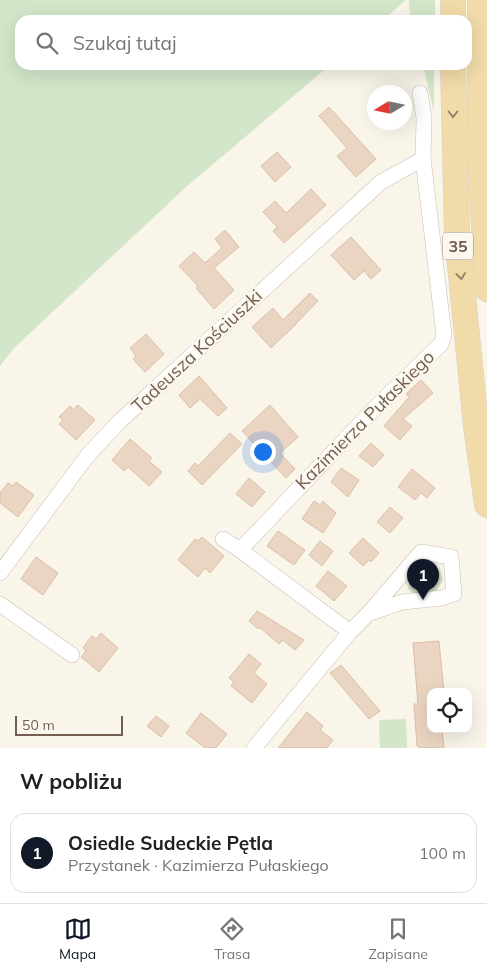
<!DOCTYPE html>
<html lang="pl">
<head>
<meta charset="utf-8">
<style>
  body { margin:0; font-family:Mulish,sans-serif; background:#f2f2f2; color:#202124 }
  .controls { position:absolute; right:15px; bottom:15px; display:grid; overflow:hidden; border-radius:10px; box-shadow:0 5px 20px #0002 }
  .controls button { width:45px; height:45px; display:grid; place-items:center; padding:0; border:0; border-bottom:1px solid #e0e0e0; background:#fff; color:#202124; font:25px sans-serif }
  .compass { position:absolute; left:367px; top:85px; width:45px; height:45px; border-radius:50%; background:#fff; box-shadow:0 5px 20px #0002; rotate:260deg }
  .scale { position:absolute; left:15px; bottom:12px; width:108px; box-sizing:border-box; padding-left:5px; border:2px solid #725e4f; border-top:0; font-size:14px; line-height:18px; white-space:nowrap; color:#725e4f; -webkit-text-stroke:4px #fdf8ef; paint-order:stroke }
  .you { position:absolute; left:262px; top:451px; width:18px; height:18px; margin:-12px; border:4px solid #fff; border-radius:50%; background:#1a73e8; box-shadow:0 0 0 8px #1a73e833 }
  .badge { display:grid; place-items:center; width:32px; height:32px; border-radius:50%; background:#111827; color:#fff; font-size:16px; font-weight:700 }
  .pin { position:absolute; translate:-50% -41px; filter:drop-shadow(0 1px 2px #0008) }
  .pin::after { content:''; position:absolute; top:26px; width:18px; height:15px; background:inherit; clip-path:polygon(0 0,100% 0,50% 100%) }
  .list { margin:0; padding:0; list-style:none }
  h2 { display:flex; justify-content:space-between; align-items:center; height:65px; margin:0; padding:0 20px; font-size:21px }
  h2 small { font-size:16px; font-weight:400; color:#757577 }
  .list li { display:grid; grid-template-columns:32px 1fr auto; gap:15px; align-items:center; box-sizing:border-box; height:80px; margin:0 10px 10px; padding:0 10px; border:1px solid #e0e0e0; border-radius:15px }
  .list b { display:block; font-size:19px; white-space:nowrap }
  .list p { margin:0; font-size:16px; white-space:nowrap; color:#757577 }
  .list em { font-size:16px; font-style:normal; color:#757577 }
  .icon { flex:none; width:28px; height:28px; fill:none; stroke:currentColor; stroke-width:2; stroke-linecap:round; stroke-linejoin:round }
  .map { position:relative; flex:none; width:487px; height:748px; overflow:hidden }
  .search { position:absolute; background:#fff; box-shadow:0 5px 20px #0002; left:15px; right:15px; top:15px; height:55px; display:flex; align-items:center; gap:12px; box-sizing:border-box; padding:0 18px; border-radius:15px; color:#757577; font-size:19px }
  .sheet { height:155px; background:#fff }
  nav { display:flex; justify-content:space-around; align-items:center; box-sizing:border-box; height:70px; border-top:1px solid #e0e0e0; background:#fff; font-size:14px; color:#757577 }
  nav a { display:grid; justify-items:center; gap:2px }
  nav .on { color:#111827 }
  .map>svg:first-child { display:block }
</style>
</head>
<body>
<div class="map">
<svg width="487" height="748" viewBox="0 0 487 748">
  <rect width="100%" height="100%" fill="#faf5e9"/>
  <g fill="#d3e6c9">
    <polygon points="0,0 406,0 383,20 20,20 20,65 330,65 186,187 13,349 0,366"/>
    <polygon points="409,0 435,0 435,20 410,20"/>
    <polygon points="423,65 434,65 434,112"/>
    <path d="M 424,565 C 434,564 441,570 443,580 L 436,592 L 413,594 L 408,589 C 409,579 415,570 424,565 Z"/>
    <polygon points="406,719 407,748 380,748 379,720"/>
  </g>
  <g fill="#ead5c2" stroke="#ddbfa6">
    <polygon points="329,107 376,159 356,177 337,156 347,148 319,116"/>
    <polygon points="277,152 291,167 275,182 261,166"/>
    <polygon points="311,189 326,205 284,243 273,231 277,227 263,212 275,201 286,213"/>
    <polygon points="225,230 239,247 214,268 234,290 214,309 196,288 198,286 179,266 194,252 205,263 222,248 215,239"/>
    <polygon points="351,237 381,270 371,279 364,271 354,280 331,255"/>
    <polygon points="310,293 318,301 291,329 271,348 252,327 273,308 283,320"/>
    <polygon points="146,334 164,354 145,372 133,359 136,356 130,348"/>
    <polygon points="199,376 227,408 218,416 200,399 190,408 179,395"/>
    <polygon points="421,380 433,393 403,419 412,426 400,440 384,426 409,397 406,394"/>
    <polygon points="78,405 95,420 76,440 59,424 63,420 59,417 70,406 73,410"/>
    <polygon points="270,405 298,437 280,453 295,469 286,478 242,431"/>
    <polygon points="230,433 242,444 202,485 188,471 195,463 198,466"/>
    <polygon points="130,439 152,458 149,461 162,472 149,486 128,467 124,471 112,460"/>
    <polygon points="371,443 384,455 373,467 359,456"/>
    <polygon points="341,468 359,480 348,497 331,482"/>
    <polygon points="412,469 435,488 427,498 421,493 415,500 398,487"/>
    <polygon points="249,478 265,492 252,507 236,494"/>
    <polygon points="16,482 34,495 18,517 0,503 0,493 8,483 13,486"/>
    <polygon points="314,501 320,505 323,501 336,513 323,533 302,519"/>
    <polygon points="390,507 403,518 390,533 377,522"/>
    <polygon points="278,531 305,550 294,565 267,546"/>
    <polygon points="202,537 224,556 210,573 205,568 198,577 178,560 195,539 198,541"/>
    <polygon points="363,538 379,553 371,562 369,560 363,566 349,553"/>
    <polygon points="320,541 333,551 322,566 309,555"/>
    <polygon points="36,557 58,573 43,595 21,579"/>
    <polygon points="328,571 347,586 334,601 316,586"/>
    <polygon points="257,611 304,640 295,650 283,640 279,644 259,627 258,629 249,621"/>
    <polygon points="101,633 118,648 99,672 81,657 86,651 83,648 87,642 92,636 96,639"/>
    <polygon points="439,641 444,692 431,692 431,729 442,729 444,748 419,748 419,746 417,746 414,704 418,704 413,643"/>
    <polygon points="249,654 261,664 254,673 267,684 252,703 231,686 234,682 229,678"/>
    <polygon points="341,665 380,711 369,719 330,673"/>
    <polygon points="307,712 323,726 320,730 333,740 327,748 278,748"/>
    <polygon points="201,713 227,734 216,748 205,748 186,733"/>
    <polygon points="156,716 169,726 161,737 147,726"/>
  </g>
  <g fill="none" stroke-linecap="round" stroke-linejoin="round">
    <g stroke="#cbbdb0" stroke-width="16">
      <g id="street">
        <polyline points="223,539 240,550"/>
        <polyline points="0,573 88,455 119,422 381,182 423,159"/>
        <polyline points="0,604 72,655"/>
        <polyline points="350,632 240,550 376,407 441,344 444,335 423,159 424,118 420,93"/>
        <polyline points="254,748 350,632 368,614 421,552 451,557 454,594 442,598 402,602 368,614"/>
      </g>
    </g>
    <g stroke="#d8d2ce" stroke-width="26">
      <g id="primary">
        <polyline points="480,0 480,146 487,289"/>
        <polyline points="453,20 453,0"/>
        <polyline points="453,65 457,235 476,426 487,505"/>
      </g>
    </g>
    <use href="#street" stroke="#fff" stroke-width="15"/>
    <use href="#primary" stroke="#f1dba9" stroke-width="25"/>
  </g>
  <defs><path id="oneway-chevron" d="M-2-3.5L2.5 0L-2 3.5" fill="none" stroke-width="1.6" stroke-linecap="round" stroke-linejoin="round" transform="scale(1.25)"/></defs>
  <g stroke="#98846a">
    <use href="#oneway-chevron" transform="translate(453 114) rotate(90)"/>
    <use href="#oneway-chevron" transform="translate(461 276) rotate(84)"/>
  </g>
  <g text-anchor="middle" stroke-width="4" stroke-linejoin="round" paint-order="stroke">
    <rect fill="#fdf8ef" stroke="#9c8c7f" stroke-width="1" x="443" y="232.5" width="30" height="27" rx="4"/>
    <g font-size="16" font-weight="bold" fill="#725e4f">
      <text x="458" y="252">35</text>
    </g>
    <g font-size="18" fill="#725e4f" stroke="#fdf8ef">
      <text transform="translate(197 351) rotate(-43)" y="6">Tadeusza Kościuszki</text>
      <text transform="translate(365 420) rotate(-45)" y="6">Kazimierza Pułaskiego</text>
    </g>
  </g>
</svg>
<div class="controls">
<button><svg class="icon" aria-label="locate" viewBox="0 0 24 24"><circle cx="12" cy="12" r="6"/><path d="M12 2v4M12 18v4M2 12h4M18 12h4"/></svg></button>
</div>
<svg class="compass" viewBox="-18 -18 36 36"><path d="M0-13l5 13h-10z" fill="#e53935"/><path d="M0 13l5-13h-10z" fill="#757577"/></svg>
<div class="scale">50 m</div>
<div class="you"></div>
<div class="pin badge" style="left:423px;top:600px">1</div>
<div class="search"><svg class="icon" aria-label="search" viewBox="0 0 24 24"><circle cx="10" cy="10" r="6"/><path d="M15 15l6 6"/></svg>Szukaj tutaj</div>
</div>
<section class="sheet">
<h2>W pobliżu<small></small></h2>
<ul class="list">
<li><span class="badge">1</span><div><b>Osiedle Sudeckie Pętla</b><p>Przystanek · Kazimierza Pułaskiego</p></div><em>100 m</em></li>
</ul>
</section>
<nav>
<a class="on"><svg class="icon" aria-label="map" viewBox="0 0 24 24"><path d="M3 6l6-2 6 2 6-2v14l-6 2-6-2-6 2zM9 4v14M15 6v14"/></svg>Mapa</a>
<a><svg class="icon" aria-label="directions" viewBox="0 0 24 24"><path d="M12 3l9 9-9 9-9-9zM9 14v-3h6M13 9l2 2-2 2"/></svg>Trasa</a>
<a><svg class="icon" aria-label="saved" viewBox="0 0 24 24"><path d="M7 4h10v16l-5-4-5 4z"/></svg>Zapisane</a>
</nav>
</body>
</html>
